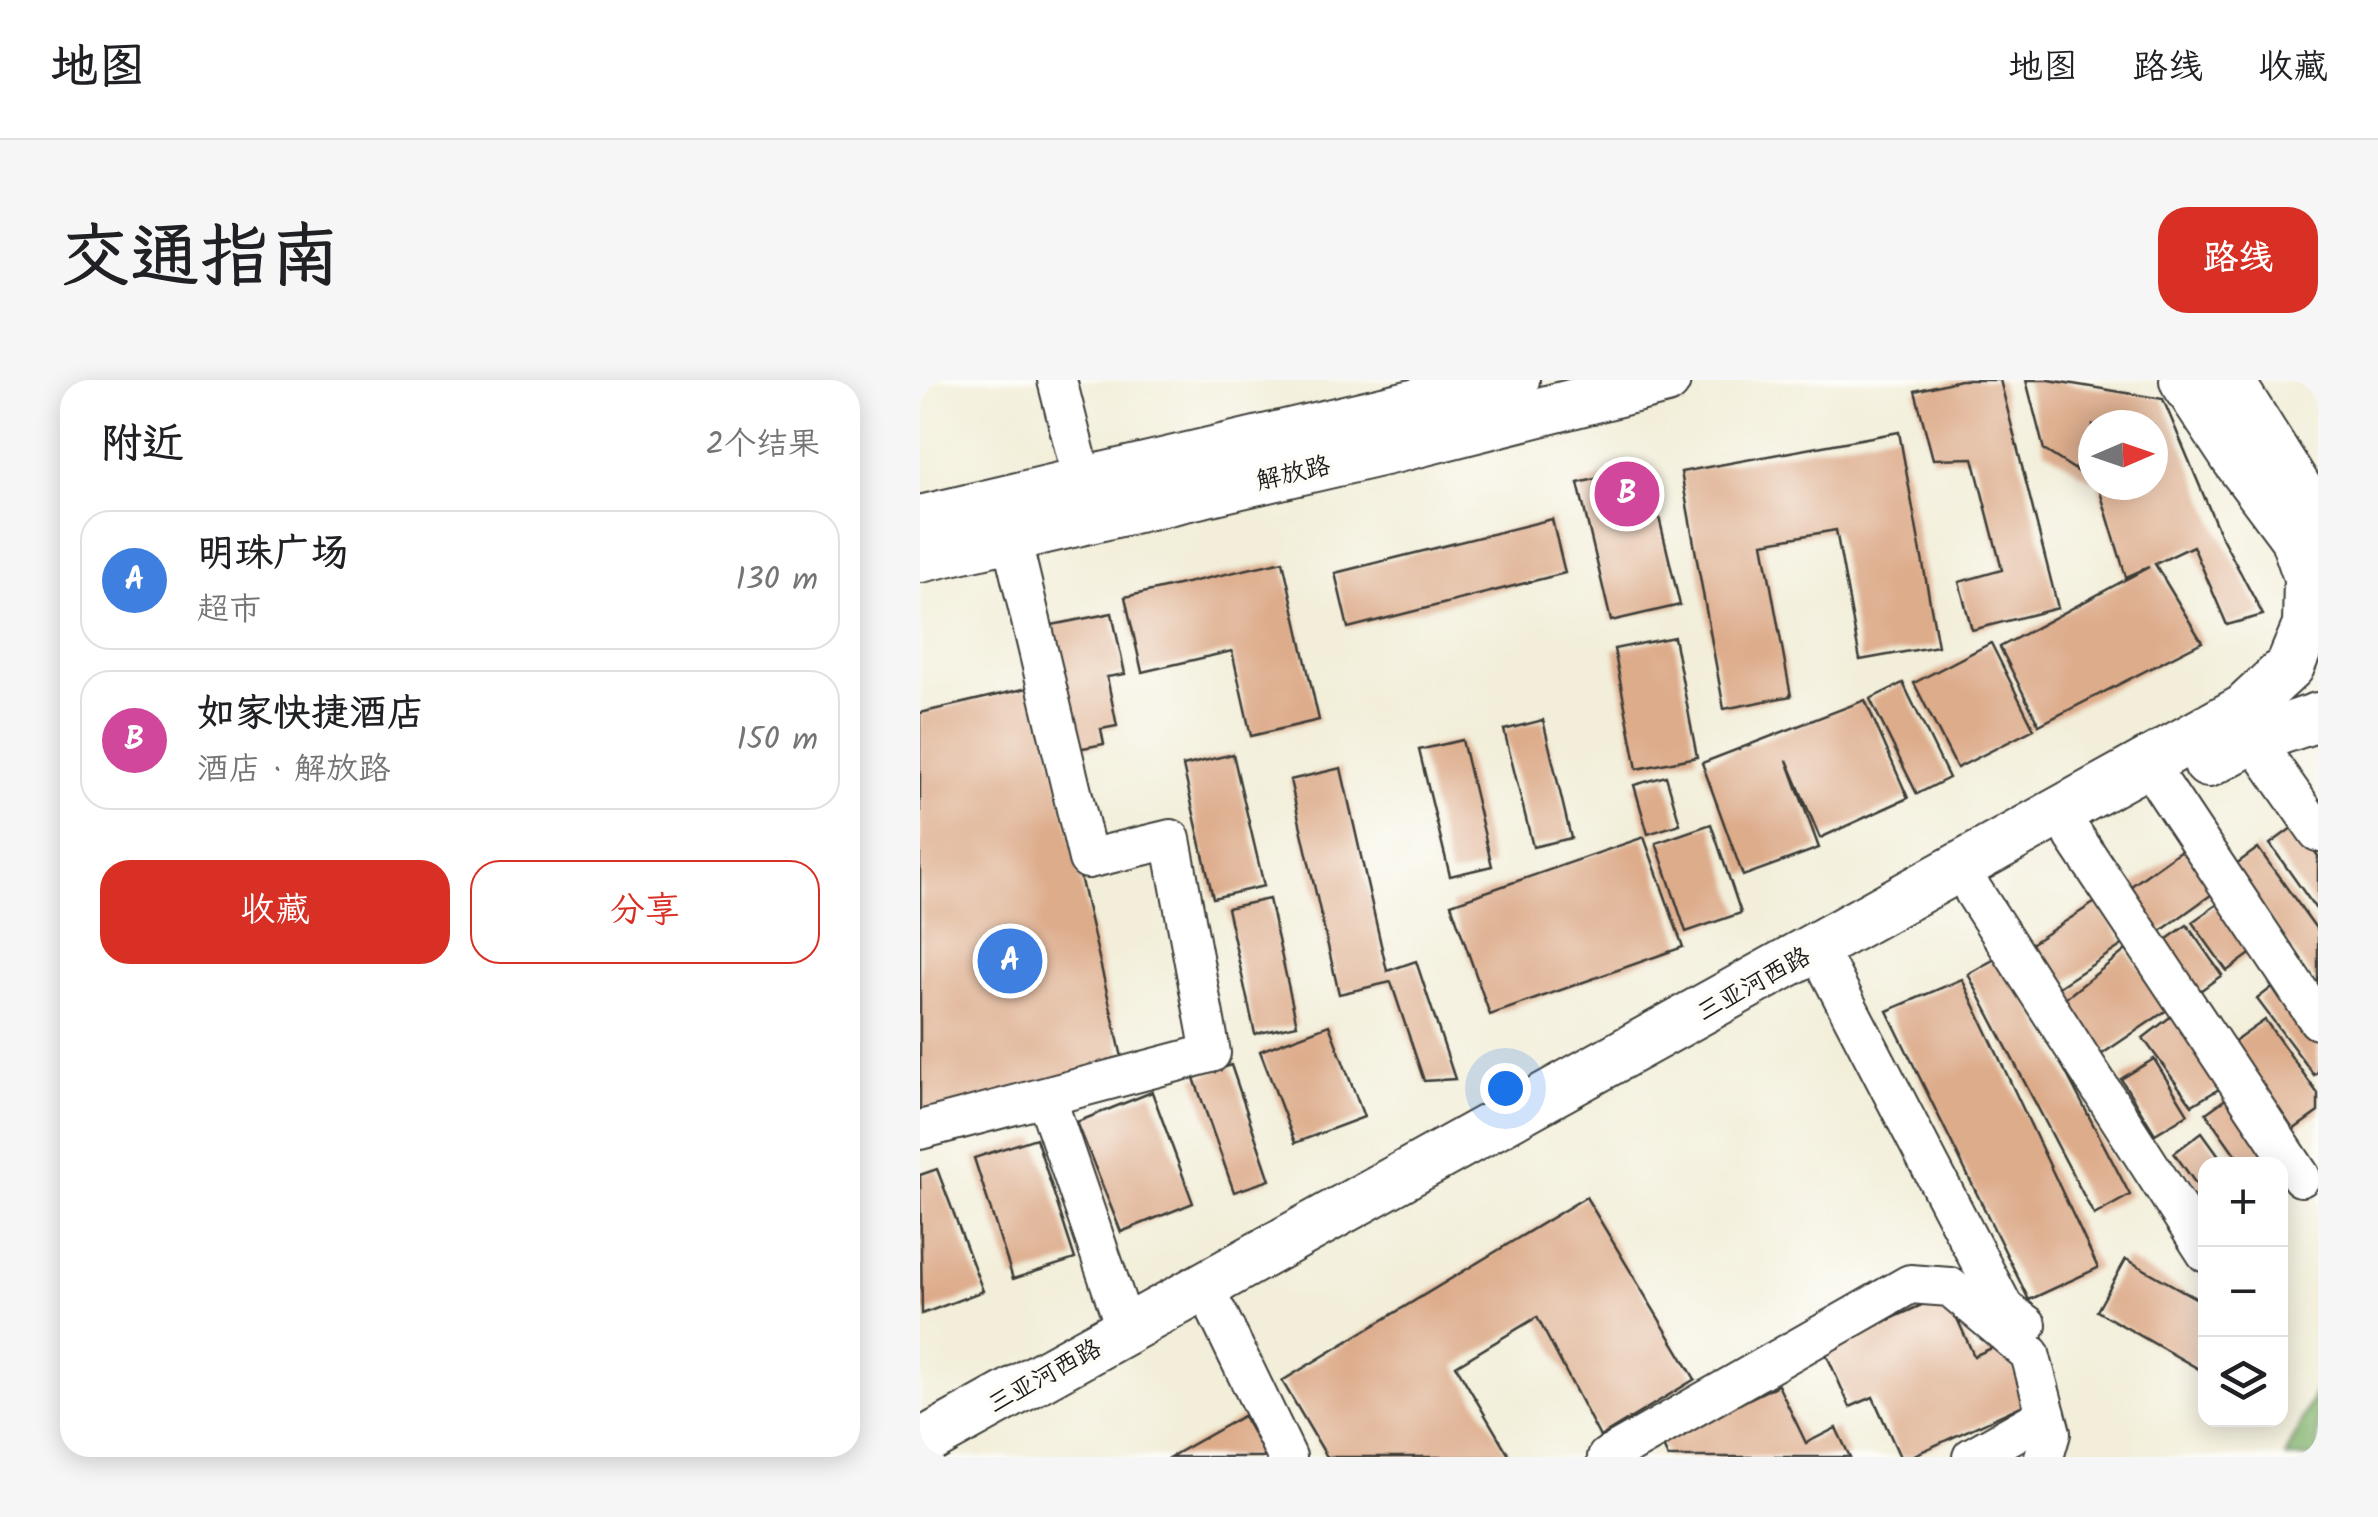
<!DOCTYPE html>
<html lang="zh">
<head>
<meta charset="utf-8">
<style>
  body { margin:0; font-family:Kalam,"LXGW WenKai TC",sans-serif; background:#f6f6f6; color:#202124 }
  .controls { position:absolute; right:30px; bottom:30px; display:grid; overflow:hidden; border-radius:20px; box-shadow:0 5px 25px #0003 }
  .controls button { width:90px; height:90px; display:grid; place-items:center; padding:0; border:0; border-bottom:2px solid #e0e0e0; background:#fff; color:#202124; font:50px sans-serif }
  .compass { position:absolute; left:1158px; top:30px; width:90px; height:90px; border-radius:50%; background:#fff; box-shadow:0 5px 25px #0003; rotate:88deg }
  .you { position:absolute; left:585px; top:708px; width:35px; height:35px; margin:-25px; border:8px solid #fff; border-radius:50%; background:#1a73e8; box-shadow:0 0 0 15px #1a73e833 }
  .badge { display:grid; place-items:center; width:65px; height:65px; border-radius:50%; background:#d93025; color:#fff; font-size:32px; font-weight:700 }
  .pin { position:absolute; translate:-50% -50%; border:5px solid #fff; box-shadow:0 2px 10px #0006 }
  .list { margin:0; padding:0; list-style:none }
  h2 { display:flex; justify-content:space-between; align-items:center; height:130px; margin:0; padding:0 40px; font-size:42px }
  h2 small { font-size:32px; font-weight:400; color:#757577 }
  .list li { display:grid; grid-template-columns:65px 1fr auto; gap:30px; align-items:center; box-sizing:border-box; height:140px; margin:0 20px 20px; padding:0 20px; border:2px solid #e0e0e0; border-radius:30px }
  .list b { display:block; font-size:38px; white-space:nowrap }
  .list p { margin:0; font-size:32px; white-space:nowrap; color:#757577 }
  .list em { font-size:32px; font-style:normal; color:#757577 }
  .actions { display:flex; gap:20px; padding:30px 40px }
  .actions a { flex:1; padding:22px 0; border:2px solid #d93025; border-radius:30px; text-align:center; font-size:35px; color:#d93025 }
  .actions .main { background:#d93025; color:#fff }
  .icon { flex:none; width:55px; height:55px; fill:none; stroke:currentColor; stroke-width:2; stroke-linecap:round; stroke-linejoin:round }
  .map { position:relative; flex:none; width:1398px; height:1077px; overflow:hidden; border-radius:30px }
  header { display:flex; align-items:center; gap:60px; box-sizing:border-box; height:140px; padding:0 50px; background:#fff; border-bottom:2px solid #e0e0e0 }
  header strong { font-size:48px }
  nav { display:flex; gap:55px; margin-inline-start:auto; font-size:35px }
  .intro { display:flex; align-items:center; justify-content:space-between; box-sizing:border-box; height:240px; padding:0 60px }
  h1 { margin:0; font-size:70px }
  .button { padding:25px 45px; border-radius:30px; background:#d93025; color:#fff; font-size:35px; font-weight:700 }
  main { display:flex; gap:60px; padding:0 60px }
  aside { flex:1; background:#fff; border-radius:30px; box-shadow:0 5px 25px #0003 }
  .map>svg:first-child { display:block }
</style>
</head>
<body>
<header>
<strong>地图</strong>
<nav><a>地图</a><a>路线</a><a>收藏</a></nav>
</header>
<div class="intro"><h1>交通指南</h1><a class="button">路线</a></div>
<main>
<aside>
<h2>附近<small>2个结果</small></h2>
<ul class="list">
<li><span class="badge" style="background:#3f7fe0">A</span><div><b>明珠广场</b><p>超市</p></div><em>130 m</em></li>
<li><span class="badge" style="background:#d1479c">B</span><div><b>如家快捷酒店</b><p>酒店 · 解放路</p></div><em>150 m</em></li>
</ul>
<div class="actions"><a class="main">收藏</a><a>分享</a></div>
</aside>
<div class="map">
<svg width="1398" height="1077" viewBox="0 0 1398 1077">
  <rect width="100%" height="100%" fill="#fdfcf7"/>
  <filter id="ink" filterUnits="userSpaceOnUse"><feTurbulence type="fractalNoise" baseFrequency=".01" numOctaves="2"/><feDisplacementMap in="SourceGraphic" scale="20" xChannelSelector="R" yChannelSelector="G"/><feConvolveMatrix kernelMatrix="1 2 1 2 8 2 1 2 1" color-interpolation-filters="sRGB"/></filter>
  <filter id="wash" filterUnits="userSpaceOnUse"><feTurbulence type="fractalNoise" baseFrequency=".0048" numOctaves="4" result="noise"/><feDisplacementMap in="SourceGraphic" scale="40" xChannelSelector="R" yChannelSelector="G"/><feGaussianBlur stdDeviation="2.25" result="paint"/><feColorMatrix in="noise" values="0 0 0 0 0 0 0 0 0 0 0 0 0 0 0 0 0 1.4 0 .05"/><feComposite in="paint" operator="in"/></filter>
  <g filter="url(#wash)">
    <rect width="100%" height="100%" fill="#f2eed9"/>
    <polygon fill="#82b36e" stroke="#4f6845" stroke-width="2.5" points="1398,1006 1398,1077 1365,1077"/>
    <g id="blocks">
      <g fill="#ddac8b">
        <polygon points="1040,0 1080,0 1138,228 1052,250 1039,202 1082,190 1053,78 1013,79 995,11"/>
        <polygon points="1106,0 1129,0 1243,19 1300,154 1343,235 1307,245 1273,166 1235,184 1282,262 1119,345 1080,267 1229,187 1206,197 1178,105 1233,105 1233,45 1173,45 1173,101 1124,70"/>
        <polygon points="979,52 1018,266 940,280 916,150 843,163 871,316 804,329 761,92"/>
        <polygon points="727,87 760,225 691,241 658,103"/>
        <polygon points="632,139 645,193 428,248 415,193"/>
        <polygon points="363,181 399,340 331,356 312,271 222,292 205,217"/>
        <polygon points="192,233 205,294 187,297 197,346 181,349 184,364 152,370 127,246"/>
        <polygon points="754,257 777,377 717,389 694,269"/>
        <polygon points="1071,263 1114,349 1037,388 994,303"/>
        <polygon points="983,303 1029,398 997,414 950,319"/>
        <polygon points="116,306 204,686 0,734 0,333"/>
        <polygon points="945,320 988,418 900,458 867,380 899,468 823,496 782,383"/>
        <polygon points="623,340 651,458 613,467 584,350"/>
        <polygon points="542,360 572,486 530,496 499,370"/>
        <polygon points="313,374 344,506 293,518 263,386"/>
        <polygon points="421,388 467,591 496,581 535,699 504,701 471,602 419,614 370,400"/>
        <polygon points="746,396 760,444 728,454 714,405"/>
        <polygon points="791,444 821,533 766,552 736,463"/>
        <polygon points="1376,445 1398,476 1398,532 1350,464"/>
        <polygon points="724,457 763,567 570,635 531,524"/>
        <polygon points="1264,468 1295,512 1231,558 1200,514"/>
        <polygon points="1338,468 1398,551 1398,605 1312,487"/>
        <polygon points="349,519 377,645 335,654 307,528"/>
        <polygon points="1177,521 1204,564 1137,608 1109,565"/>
        <polygon points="1302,521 1337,569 1307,591 1272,542"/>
        <polygon points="1267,545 1302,595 1273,616 1237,566"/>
        <polygon points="1206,570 1250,628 1179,676 1142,621"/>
        <polygon points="1084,574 1210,815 1174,835 1048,594"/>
        <polygon points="1364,598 1398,644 1398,692 1394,695 1337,619"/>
        <polygon points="1042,599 1178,888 1109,920 967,631"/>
        <polygon points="1254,634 1304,706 1272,725 1223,658"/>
        <polygon points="1345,640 1398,714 1398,732 1370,752 1308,666"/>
        <polygon points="409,645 444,737 375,763 340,671"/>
        <polygon points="1234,679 1268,734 1235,754 1201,699"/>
        <polygon points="311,685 350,800 314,812 274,698"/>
        <polygon points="232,712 273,823 201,852 157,742"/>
        <polygon points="1314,713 1356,784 1322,784 1286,733"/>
        <polygon points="1282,752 1305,784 1286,784 1286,818 1254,773"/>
        <polygon points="116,758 155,879 93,899 54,778"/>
        <polygon points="17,789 63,911 2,934 0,795"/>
        <polygon points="666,817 775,999 680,1057 617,937 536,986 590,1077 407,1077 362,1001"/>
        <polygon points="1206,879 1286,924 1286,993 1177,931"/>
        <polygon points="1026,914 1054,976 1083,963 1110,1022 990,1077 980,1077 953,1017 930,1027 904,969"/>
        <polygon points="858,1005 886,1063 916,1048 930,1077 748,1077 741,1062"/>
        <polygon points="323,1036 346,1077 250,1077"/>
      </g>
    </g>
  </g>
  <g filter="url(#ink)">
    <use href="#blocks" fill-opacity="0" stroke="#3c3c38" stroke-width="2.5"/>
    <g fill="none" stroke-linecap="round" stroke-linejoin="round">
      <g stroke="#3c3c38" stroke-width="42">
        <g id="minor">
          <polyline points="137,0 163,102"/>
          <polyline points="1333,359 1398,452"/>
          <polyline points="1243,407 1398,640"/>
          <polyline points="1154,456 1381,797"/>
          <polyline points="1054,512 1286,873"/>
          <polyline points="909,591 1084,928 1107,945"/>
          <polyline points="126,717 206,950"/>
          <polyline points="0,750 291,673 251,459 168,479 91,157"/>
          <polyline points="298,934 367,1077"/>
          <polyline points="687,1077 990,904 1030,907 1110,974 1131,1053 1124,1077"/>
          <polyline points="1052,1077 1126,1035"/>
        </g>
      </g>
      <g stroke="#3c3c38" stroke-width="52">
        <g id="major">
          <polyline points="1309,0 1398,141"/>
          <polyline points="0,140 595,0"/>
          <polyline points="0,178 477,68 746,0"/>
          <polyline points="1288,383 1333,359 1398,337"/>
          <polyline points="0,1064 1324,329 1370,286 1387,246 1388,197 1374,157 1316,79 1264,0"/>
        </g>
      </g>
      <use href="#minor" stroke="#fff" stroke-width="38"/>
      <use href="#major" stroke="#fff" stroke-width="48"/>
    </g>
  </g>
  <g text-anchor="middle" stroke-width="8" stroke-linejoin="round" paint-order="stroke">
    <g font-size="25" fill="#1c1c1c" stroke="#fdfcf7">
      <text transform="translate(373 92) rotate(-13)" y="9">解放路</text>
      <text transform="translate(833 603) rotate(-29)" y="9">三亚河西路</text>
      <text transform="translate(124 995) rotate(-29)" y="9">三亚河西路</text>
    </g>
  </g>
</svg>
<div class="controls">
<button>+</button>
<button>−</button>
<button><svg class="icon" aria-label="layers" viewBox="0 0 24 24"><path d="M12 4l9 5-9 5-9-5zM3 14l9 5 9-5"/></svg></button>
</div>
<svg class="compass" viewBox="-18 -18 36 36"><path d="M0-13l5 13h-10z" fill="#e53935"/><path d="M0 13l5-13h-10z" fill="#757577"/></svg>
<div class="you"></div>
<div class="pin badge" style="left:90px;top:581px;background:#3f7fe0">A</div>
<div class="pin badge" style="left:707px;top:114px;background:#d1479c">B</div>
</div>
</main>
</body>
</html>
